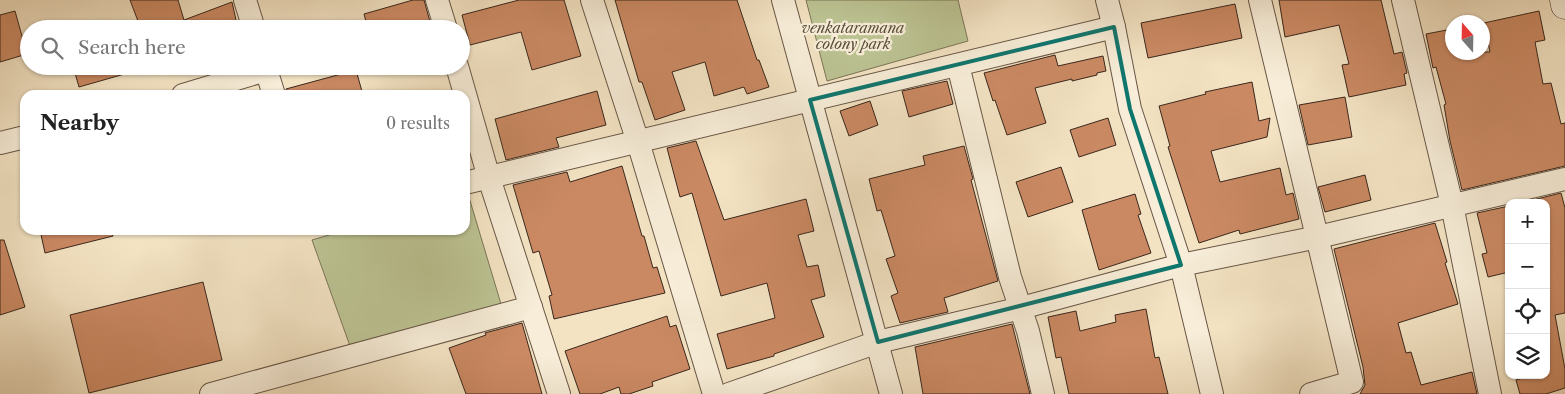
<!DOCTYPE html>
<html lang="en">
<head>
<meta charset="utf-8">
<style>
  body { margin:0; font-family:"Libre Caslon Text",serif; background:#f6f6f6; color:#222 }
  .controls { position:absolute; right:15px; bottom:15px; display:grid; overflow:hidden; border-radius:10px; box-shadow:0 1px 4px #0004 }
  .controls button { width:45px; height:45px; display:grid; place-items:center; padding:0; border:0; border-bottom:1px solid #e0e0e0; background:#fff; color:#222; font:25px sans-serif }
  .compass { position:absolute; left:1445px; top:15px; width:45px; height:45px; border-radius:50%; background:#fff; box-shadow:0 1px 4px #0004; rotate:340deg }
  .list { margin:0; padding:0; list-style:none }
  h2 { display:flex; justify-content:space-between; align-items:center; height:65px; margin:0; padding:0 20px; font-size:21px }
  h2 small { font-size:16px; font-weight:400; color:#767676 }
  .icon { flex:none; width:28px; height:28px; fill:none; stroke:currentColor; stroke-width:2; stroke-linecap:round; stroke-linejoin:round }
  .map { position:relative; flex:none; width:1565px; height:394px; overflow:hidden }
  .search { position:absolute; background:#fff; box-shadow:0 1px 4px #0004; left:20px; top:20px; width:450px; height:55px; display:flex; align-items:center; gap:12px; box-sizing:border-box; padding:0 18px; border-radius:28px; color:#767676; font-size:19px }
  .panel { position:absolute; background:#fff; box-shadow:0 1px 4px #0004; left:20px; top:90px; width:450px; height:145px; border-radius:15px }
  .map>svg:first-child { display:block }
</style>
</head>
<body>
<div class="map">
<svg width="1565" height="394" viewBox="0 0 1565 394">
  <rect width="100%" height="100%" fill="#f3e3c3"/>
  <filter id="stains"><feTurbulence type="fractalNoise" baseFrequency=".004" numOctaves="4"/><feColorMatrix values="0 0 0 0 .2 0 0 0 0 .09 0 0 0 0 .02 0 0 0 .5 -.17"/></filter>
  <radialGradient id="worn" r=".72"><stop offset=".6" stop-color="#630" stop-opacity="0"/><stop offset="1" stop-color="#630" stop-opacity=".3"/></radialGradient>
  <g fill="#bcc393" stroke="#7b7558">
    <polygon points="806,0 958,0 968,41 827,81"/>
    <polygon points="468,194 501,304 350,346 312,240 346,230 465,230 465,195"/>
  </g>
  <g fill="#ca8963" stroke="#3a271c">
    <polygon points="130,0 178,0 184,20 232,2 238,29 141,29"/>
    <polygon points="413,0 424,0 432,29 368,29 364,14"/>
    <polygon points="519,0 564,0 581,56 532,70 521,32 470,45 462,15"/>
    <polygon points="615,0 737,0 757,60 759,60 769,87 747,94 744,87 714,96 705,62 672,72 685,110 655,120 642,82 639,82"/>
    <polygon points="1279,0 1381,0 1394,54 1402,52 1407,73 1404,74 1406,85 1349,97 1342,65 1349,64 1339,25 1285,37"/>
    <polygon points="1235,4 1242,38 1148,58 1141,23"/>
    <polygon points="15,11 27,54 0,62 0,15"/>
    <polygon points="1539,11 1545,40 1535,42 1543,84 1551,83 1561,124 1565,123 1565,166 1462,190 1450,141 1444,105 1446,104 1436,67 1433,68 1426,34 1452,29 1452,52 1490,52 1484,23"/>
    <polygon points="1055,55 1058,66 1103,56 1106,71 1097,73 1097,75 1072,81 1072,79 1035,88 1046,123 1007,135 995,100 993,101 984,73"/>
    <polygon points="73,66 135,66 135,71 79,87"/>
    <polygon points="356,70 363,95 287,95 286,89"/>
    <polygon points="947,81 953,104 909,117 902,91"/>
    <polygon points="1252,82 1259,121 1270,118 1267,137 1211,151 1220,182 1280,168 1286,195 1293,193 1299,219 1240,234 1239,230 1199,243 1168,147 1170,146 1159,106 1206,94 1205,92"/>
    <polygon points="597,91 606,125 556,138 559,147 506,160 495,119"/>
    <polygon points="1345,97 1352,137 1308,145 1299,105"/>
    <polygon points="870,101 878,125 849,136 840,111"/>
    <polygon points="1108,118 1116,145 1079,157 1070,130"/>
    <polygon points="696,141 724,220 806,199 814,231 798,235 807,267 818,265 825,296 811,300 824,337 774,354 774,356 727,369 717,334 775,318 767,283 721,296 692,193 680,197 667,148"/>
    <polygon points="964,146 973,179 971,180 998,281 944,298 948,312 900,323 891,296 898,293 886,259 895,256 881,210 877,211 869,179 925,165 923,156"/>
    <polygon points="622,166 642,236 644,236 653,268 657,267 665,293 554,319 549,296 552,295 539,251 533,253 513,185 567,172 570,182"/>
    <polygon points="1061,167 1073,202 1028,217 1016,182"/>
    <polygon points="1365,175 1371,200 1325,212 1318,187"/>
    <polygon points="1561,193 1565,208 1565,313 1555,315 1565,369 1565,388 1546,394 1520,394 1516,380 1533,375 1546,375 1546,203 1521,203"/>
    <polygon points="1135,194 1141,214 1138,215 1151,253 1099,270 1082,210"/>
    <polygon points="1509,206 1509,272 1488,277 1482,254 1487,253 1477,213"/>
    <polygon points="1435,223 1447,262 1445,263 1458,304 1398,323 1406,353 1411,352 1421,385 1472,372 1477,394 1360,394 1365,385 1363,367 1334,249"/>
    <polygon points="40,230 112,230 113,236 45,253"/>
    <polygon points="0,240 4,240 25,307 0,315"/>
    <polygon points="203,282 222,360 89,393 70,315"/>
    <polygon points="1146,309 1155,358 1159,357 1168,394 1069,394 1061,357 1056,358 1048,317 1076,311 1080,331 1116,322 1115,315"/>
    <polygon points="667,316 670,327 676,325 690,369 652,382 653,386 629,394 621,394 619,387 600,394 580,394 565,351"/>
    <polygon points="522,323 542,394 466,394 449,348 486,335 485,333"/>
    <polygon points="1012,324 1030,394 923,394 915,347"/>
  </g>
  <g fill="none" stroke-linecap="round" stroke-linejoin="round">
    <g stroke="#685646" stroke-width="24">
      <g id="street">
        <polyline points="245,0 254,29"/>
        <polyline points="437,0 446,29"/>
        <polyline points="592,0 638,142 714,394"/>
        <polyline points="783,0 891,394"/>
        <polyline points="1107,0 1114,27 1130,109 1181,265 1212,394"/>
        <polyline points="1260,0 1352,382 1311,394"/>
        <polyline points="1403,0 1452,205 1490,394"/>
        <polyline points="958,65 1010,277 1028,331 1043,394"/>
        <polyline points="265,66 274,95"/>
        <polyline points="457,66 489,178 559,394"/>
        <polyline points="183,95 266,70"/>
        <polyline points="0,143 25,137"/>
        <polyline points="465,183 1114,27"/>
        <polyline points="211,394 531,307"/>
        <polyline points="729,394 878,342 1021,308 1181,265 1318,237 1565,179"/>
      </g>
    </g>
    <g stroke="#3a271c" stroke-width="29">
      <polyline id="secondary" points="1564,0 1565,5"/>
    </g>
    <use href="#street" stroke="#f7edd8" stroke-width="22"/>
    <use href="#secondary" stroke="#f7edd8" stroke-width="28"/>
  </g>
  <path fill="none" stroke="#0f766e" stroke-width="4" stroke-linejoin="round" d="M 1114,27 L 1130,109 L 1181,265 L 878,342 L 810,100 Z"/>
  <g text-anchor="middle" stroke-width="4.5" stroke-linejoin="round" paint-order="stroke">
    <g font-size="14" font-style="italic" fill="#5a4e3a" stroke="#f7edd8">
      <text x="853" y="33">venkataramana<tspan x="853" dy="16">colony park</tspan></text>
    </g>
  </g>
  <rect width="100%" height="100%" filter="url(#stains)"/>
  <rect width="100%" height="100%" fill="url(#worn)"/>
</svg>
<div class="controls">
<button>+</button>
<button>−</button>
<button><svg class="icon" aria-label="locate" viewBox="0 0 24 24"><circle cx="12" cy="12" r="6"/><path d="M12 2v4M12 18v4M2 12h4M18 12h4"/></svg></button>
<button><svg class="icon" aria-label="layers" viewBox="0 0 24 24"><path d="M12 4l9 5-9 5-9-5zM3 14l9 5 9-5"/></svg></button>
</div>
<svg class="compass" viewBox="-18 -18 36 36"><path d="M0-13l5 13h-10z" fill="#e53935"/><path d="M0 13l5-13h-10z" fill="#767676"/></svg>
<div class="search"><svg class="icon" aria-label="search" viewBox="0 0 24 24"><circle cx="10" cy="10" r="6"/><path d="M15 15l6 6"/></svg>Search here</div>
<section class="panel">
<h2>Nearby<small>0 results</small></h2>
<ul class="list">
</ul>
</section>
</div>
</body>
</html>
